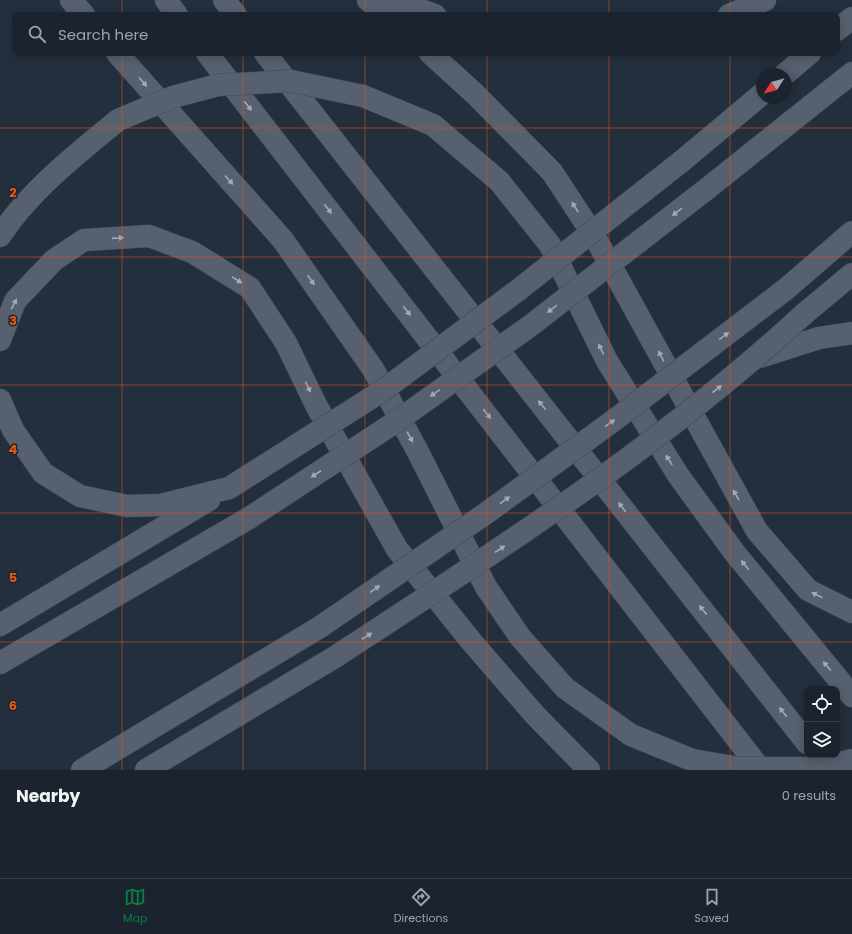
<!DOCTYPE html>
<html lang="en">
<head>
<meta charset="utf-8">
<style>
  body { margin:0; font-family:Poppins,sans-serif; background:#242b36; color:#f1f3f6 }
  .controls { position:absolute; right:12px; bottom:12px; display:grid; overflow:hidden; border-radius:8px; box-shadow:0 2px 10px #0003 }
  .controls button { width:36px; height:36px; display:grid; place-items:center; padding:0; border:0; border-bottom:1px solid #39404a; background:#1b232e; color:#f1f3f6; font:20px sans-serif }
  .compass { position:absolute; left:756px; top:68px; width:36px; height:36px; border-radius:50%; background:#1b232e; box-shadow:0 2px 10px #0003; rotate:234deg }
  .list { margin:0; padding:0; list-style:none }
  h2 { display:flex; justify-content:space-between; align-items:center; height:52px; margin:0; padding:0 16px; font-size:17px }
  h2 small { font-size:13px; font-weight:400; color:#a0a4aa }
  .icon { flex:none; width:22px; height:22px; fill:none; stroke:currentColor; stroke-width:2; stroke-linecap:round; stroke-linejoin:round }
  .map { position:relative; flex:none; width:852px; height:770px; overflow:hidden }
  .search { position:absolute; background:#1b232e; box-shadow:0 2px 10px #0003; left:12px; right:12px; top:12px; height:44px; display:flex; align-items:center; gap:10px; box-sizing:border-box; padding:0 14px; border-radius:8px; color:#a0a4aa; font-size:15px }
  .sheet { height:108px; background:#1b232e }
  nav { display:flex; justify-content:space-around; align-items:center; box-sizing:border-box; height:56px; border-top:1px solid #39404a; background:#1b232e; font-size:11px; color:#a0a4aa }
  nav a { display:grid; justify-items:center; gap:2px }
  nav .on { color:#0b8043 }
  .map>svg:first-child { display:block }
</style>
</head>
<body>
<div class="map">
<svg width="852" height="770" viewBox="0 0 852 770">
  <rect width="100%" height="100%" fill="#242f3e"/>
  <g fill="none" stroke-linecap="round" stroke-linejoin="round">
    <g stroke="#414a57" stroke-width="23">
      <g id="major">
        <polyline points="71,0 84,15"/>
        <polyline points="166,0 177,15"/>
        <polyline points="224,0 236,15"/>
        <polyline points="368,0 386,15"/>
        <polyline points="393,0 435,15"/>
        <polyline points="729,15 765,0"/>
        <polyline points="837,30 852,18"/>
        <polyline points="117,53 283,240 373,369 418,452 486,587 520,637 565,688 631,735"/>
        <polyline points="207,53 761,770"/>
        <polyline points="265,53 807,743"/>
        <polyline points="430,53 475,94 552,172 596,239 757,531 808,590 852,612"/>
        <polyline points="785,74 810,53"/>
        <polyline points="433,125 499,181 550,245 607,361 678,475 734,552 852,696"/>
        <polyline points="682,161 762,94"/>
        <polyline points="708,188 852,73"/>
        <path d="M 0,236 C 30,190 76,155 118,120"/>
        <polyline points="786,289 852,232"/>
        <polyline points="804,314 852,274"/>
        <polyline points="0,340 15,301 54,260 84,240 149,236 192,252 250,288 286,343 316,405 397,549 471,641 535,715 589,770"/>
        <polyline points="756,358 819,338 852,333"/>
        <polyline points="0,400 13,430 43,473 80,496 127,506 161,505 229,488"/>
        <polyline points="0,625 209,500"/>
        <polyline points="0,663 249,518"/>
        <polyline points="82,770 320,627"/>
        <polyline points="146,770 335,657"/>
      </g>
    </g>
    <use href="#major" stroke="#56606e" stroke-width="22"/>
    <g stroke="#414a57" stroke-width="23" stroke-linecap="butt">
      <g id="major-bridge">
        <polyline points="118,120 173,97 218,85 291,81 363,96 433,125"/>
        <polyline points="229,488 382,391 517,291 682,161"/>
        <polyline points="249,518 397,421 530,326 708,188"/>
        <polyline points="320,627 485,514 613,421 786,289"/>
        <path d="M 335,657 C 497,551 661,446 804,314"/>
        <polyline points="631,735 692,760 740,768 820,768 852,760"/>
      </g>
    </g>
    <use href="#major-bridge" stroke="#56606e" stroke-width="22"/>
  </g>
  <defs><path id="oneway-solid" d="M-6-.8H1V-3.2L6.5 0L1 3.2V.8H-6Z"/></defs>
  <g fill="#a1aab7">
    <use href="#oneway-solid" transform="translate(143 82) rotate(49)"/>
    <use href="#oneway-solid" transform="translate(248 106) rotate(52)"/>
    <use href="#oneway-solid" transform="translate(229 180) rotate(48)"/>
    <use href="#oneway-solid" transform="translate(575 207) rotate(-123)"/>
    <use href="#oneway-solid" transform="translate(328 209) rotate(52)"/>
    <use href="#oneway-solid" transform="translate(677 212) rotate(142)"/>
    <use href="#oneway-solid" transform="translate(118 238) rotate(-4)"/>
    <use href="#oneway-solid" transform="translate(237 280) rotate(32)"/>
    <use href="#oneway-solid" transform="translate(311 280) rotate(55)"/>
    <use href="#oneway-solid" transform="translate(14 304) rotate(-63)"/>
    <use href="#oneway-solid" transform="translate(552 309) rotate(142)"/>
    <use href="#oneway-solid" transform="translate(407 311) rotate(52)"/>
    <use href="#oneway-solid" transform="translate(724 336) rotate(-37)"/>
    <use href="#oneway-solid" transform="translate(601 349) rotate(-116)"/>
    <use href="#oneway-solid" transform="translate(661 356) rotate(-118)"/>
    <use href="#oneway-solid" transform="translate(308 387) rotate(64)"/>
    <use href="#oneway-solid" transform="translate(717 389) rotate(-38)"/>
    <use href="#oneway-solid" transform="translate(435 393) rotate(145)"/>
    <use href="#oneway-solid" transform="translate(542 405) rotate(-128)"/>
    <use href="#oneway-solid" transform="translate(487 414) rotate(52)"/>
    <use href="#oneway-solid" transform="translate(610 423) rotate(-36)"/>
    <use href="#oneway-solid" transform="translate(410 437) rotate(61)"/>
    <use href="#oneway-solid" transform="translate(669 460) rotate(-122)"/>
    <use href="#oneway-solid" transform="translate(316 474) rotate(147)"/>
    <use href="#oneway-solid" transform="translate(736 495) rotate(-120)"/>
    <use href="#oneway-solid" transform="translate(505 500) rotate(-36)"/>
    <use href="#oneway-solid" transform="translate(622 507) rotate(-128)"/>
    <use href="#oneway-solid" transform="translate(500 549) rotate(-33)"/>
    <use href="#oneway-solid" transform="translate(745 565) rotate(-129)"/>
    <use href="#oneway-solid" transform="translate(375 589) rotate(-34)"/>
    <use href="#oneway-solid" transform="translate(817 595) rotate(-154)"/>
    <use href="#oneway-solid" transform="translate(703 610) rotate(-128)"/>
    <use href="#oneway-solid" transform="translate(367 636) rotate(-33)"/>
    <use href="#oneway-solid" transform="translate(827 666) rotate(-130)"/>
    <use href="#oneway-solid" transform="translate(783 712) rotate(-128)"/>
  </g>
  <path fill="none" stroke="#e8590c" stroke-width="1" stroke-opacity="0.55" d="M 122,0 L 122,15M 243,0 L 243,15M 365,0 L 365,15M 487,0 L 487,15M 609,0 L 609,15M 730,0 L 730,15M 122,53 L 122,770M 243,53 L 243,770M 365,53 L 365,770M 487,53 L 487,770M 609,53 L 609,770M 730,53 L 730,770M 0,128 L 852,128M 0,257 L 852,257M 0,385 L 852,385M 0,513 L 852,513M 0,642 L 852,642"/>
  <g font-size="13" text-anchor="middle" font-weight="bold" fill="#e8590c" stroke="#1d2633" stroke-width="3" stroke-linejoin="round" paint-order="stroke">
    <text x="13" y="197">2</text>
    <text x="13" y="325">3</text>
    <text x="13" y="454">4</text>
    <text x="13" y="582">5</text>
    <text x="13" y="710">6</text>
  </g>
</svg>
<div class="controls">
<button><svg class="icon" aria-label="locate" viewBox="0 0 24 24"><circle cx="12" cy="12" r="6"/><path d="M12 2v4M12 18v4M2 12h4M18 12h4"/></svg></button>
<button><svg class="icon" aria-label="layers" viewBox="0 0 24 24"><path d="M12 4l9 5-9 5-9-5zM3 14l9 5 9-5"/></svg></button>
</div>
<svg class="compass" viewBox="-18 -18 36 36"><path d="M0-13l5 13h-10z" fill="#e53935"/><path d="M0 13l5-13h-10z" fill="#a0a4aa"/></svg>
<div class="search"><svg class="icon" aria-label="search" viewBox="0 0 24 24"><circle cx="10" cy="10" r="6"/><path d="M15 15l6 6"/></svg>Search here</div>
</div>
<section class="sheet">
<h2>Nearby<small>0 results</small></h2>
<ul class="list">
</ul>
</section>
<nav>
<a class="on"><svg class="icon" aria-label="map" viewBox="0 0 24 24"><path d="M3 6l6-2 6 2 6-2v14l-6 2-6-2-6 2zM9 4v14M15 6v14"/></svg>Map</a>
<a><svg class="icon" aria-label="directions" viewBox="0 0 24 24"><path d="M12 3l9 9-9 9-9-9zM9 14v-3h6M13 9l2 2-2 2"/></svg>Directions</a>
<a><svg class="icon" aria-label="saved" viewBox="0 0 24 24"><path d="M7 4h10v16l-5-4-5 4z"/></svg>Saved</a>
</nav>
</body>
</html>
